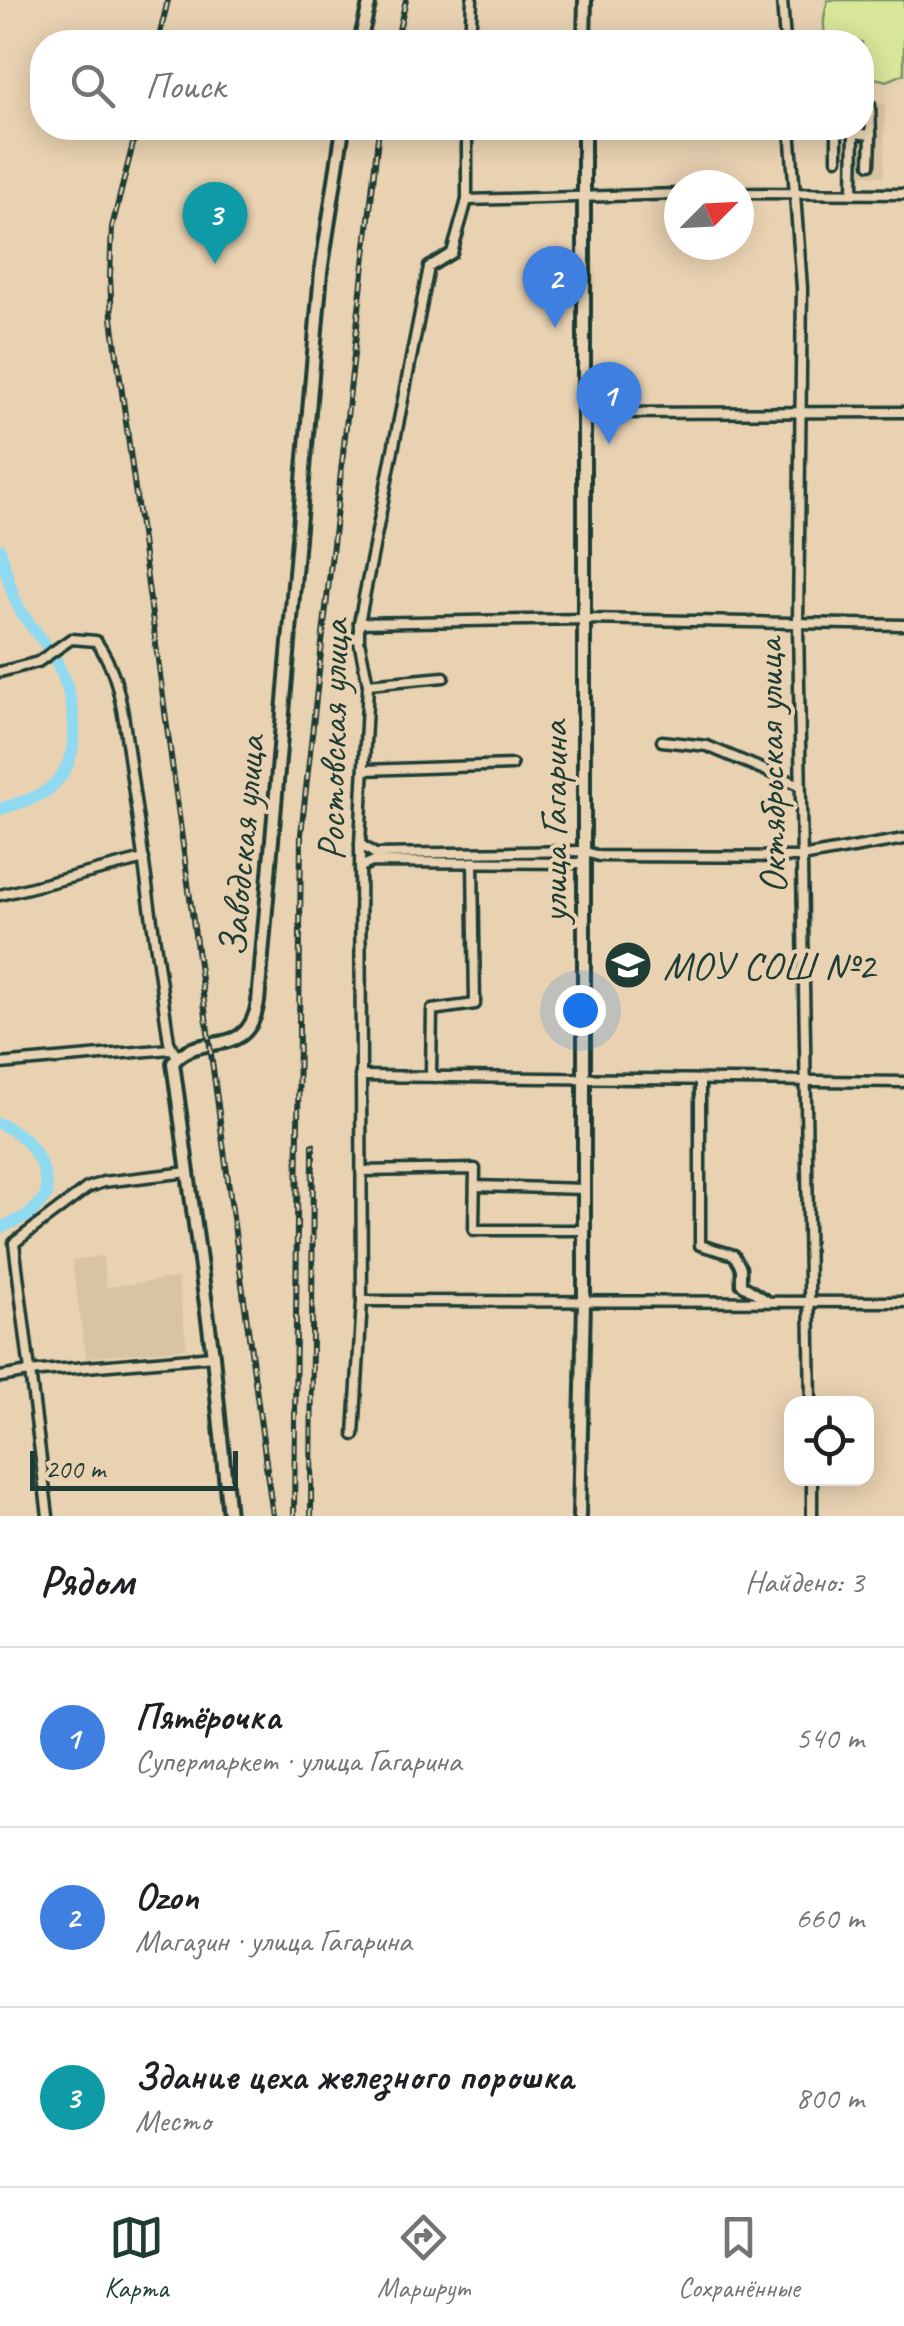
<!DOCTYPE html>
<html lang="ru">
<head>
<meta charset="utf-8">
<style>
  body { margin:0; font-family:Caveat,sans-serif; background:#f6f6f6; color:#202124 }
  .controls { position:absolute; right:30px; bottom:30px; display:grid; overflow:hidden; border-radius:20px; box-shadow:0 5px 25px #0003 }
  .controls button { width:90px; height:90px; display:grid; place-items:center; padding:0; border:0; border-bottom:2px solid #e0e0e0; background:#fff; color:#202124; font:50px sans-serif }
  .compass { position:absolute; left:664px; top:170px; width:90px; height:90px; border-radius:50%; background:#fff; box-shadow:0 5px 25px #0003; rotate:66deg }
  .scale { position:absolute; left:30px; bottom:25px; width:208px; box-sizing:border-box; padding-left:10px; border:5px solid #1f3d34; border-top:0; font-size:28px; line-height:35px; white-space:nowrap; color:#1f3d34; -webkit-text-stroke:8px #e9d2b2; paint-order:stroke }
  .you { position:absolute; left:580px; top:1010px; width:35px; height:35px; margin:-25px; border:8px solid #fff; border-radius:50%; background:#1a73e8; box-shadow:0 0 0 15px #1a73e833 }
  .badge { display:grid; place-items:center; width:65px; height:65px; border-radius:50%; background:#1f3d34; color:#fff; font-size:32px; font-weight:700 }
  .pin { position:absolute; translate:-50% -82px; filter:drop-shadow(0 2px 5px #0008) }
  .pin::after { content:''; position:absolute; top:52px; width:35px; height:30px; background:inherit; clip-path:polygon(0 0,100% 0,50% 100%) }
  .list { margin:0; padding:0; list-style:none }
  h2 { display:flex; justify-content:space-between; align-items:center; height:130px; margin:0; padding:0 40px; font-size:42px }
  h2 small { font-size:32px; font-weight:400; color:#757577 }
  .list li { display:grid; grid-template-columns:65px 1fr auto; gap:30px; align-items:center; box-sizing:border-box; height:180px; padding:0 40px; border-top:2px solid #e0e0e0 }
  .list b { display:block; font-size:38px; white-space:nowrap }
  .list p { margin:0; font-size:32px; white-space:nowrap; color:#757577 }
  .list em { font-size:32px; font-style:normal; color:#757577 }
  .icon { flex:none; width:55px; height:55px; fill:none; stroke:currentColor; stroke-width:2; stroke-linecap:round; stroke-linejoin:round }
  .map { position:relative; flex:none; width:904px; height:1516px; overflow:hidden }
  .search { position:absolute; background:#fff; box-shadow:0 5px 25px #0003; left:30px; right:30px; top:30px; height:110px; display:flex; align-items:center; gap:25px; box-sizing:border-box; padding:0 35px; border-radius:40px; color:#757577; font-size:38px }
  .sheet { height:670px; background:#fff }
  nav { display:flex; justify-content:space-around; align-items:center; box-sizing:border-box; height:140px; border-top:2px solid #e0e0e0; background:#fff; font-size:28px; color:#757577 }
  nav a { display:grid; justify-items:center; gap:5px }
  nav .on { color:#1f3d34 }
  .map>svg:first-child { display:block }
</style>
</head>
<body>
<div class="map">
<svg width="904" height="1516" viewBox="0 0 904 1516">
  <rect width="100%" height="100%" fill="#e9d2b2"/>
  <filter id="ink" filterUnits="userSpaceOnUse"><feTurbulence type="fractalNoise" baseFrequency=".01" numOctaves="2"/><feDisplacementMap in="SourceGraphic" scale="20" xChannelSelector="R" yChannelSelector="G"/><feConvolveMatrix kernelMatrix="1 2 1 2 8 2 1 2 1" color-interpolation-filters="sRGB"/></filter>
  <g filter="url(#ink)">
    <g fill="#d8c4a2">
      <polygon points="862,101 885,104 884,177 856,174 856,128 862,128"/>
      <polygon points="102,1256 107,1287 178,1278 187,1348 86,1358 72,1260"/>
    </g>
    <path fill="#d8e79a" stroke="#7c9267" stroke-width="2.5" d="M 828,0 L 904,0 L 904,74 L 887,81 L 862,75 L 862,42 L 828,42 C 821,29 824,14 828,0 Z"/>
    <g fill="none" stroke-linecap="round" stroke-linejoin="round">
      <g stroke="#8fdaf0" stroke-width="12">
        <path d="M 0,549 C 5,568 10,590 19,608 C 28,624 41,637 51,652 C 74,689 89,755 50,788 C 36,799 16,804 0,809"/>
        <path d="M 0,1124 C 31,1136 46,1163 47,1195 L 29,1215 L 0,1228"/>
      </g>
      <g stroke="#1f3d34" stroke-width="15">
        <g id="minor">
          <polyline points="782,0 785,42"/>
          <polyline points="470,42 472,0"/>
          <polyline points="870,105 871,135"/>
          <polyline points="790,128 802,288 798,623 811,1404"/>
          <polyline points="854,133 871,135 870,164"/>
          <polyline points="837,159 837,128"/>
          <polyline points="739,193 904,194"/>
          <polyline points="853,193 854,128"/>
          <polyline points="467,200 679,194"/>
          <polyline points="584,413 904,412"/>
          <polyline points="359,623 584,619 904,625"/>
          <path d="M 0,672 L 38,662 L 71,639 L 96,641 C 113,665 118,686 123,714 L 169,1042 L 177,1057"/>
          <polyline points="368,684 444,677"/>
          <polyline points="662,741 707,746 800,785"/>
          <polyline points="364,770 512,765"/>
          <polyline points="360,844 375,854 583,851 599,856 801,857 904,839"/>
          <polyline points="360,867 372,862 583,863"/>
          <polyline points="0,895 144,859"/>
          <polyline points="0,1064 170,1049"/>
          <polyline points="360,1076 904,1082"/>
          <polyline points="435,1077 431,1071 432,1010 475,1004 473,862"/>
          <polyline points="700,1080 700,1245 734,1255 741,1268 741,1284 766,1300"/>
          <polyline points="361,1171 475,1169 474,1230 583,1230"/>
          <polyline points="475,1186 584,1189"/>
          <polyline points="362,1301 904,1302"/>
          <polyline points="0,1377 29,1372 213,1356"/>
          <polyline points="354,1435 362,1301 360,844 368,684 359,641 359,623 429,267 452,253 467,200 467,128"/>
          <polyline points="812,1478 812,1516"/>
          <polyline points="48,1516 14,1243 87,1188 103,1182 189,1172"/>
        </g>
      </g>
      <g stroke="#1f3d34" stroke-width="18">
        <g id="major">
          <polyline points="360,42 370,0"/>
          <polyline points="584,42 585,0"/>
          <path d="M 229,1516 L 213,1356 L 173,1063 C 200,1028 247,1064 258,1002 L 321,272 L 343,128"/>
          <polyline points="579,1516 584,1302 584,128"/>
        </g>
      </g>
      <use href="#minor" stroke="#e9d2b2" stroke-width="8"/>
      <use href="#major" stroke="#e9d2b2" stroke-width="10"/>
      <g stroke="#1f3d34" stroke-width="6">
        <g id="rail">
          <polyline points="158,42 168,0"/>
          <polyline points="396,42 406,0"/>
          <polyline points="137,128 112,227 110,276 112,318 267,1470"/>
          <polyline points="265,1458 273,1516"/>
          <polyline points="294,1516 301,834 379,128"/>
          <polyline points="311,1516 313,1145"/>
        </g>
      </g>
      <use href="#rail" stroke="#e9d2b2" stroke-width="2.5" stroke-dasharray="8" stroke-linecap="butt"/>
    </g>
  </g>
  <defs>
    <g id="school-disc" transform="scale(2.5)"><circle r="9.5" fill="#1f3d34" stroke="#e9d2b2"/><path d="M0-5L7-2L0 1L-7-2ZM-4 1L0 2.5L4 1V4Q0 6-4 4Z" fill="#fff"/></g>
  </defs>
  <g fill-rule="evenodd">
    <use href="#school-disc" x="628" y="965"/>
  </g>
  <g text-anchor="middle" stroke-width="8" stroke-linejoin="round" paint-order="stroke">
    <g font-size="40" fill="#1f3d34" stroke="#e9d2b2">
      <text transform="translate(332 740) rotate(-89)" y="14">Ростовская улица</text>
      <text transform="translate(770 766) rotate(-91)" y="14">Октябрьская улица</text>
      <text transform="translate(553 822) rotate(-90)" y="14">улица Гагарина</text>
      <text transform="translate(241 846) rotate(-85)" y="14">Заводская улица</text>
    </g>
    <g font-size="40" fill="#1f3d34" stroke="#e9d2b2" text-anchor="start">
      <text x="663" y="979">МОУ СОШ №2</text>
    </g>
  </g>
</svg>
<div class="controls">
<button><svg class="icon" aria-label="locate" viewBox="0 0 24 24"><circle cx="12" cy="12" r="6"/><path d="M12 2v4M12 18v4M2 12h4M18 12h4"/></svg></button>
</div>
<svg class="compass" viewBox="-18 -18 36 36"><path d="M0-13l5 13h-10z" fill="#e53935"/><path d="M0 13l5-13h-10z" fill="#757577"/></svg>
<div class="scale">200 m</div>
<div class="you"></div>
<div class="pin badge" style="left:609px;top:444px;background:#3f7fe0">1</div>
<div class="pin badge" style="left:555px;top:328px;background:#3f7fe0">2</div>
<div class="pin badge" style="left:215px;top:264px;background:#0f9aa8">3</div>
<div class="search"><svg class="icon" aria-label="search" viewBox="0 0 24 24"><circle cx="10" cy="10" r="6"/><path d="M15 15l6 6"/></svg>Поиск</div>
</div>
<section class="sheet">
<h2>Рядом<small>Найдено: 3</small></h2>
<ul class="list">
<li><span class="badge" style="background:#3f7fe0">1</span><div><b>Пятёрочка</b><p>Супермаркет · улица Гагарина</p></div><em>540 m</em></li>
<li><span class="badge" style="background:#3f7fe0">2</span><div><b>Ozon</b><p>Магазин · улица Гагарина</p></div><em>660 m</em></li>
<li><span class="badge" style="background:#0f9aa8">3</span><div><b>Здание цеха железного порошка</b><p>Место</p></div><em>800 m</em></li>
</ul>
</section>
<nav>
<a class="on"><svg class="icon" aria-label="map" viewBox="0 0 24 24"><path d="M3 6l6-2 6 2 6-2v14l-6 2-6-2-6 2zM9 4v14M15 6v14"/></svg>Карта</a>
<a><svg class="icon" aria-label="directions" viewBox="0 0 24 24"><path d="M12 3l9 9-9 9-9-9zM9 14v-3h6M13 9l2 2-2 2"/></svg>Маршрут</a>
<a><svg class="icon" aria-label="saved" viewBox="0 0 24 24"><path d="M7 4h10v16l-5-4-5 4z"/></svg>Сохранённые</a>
</nav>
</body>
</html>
